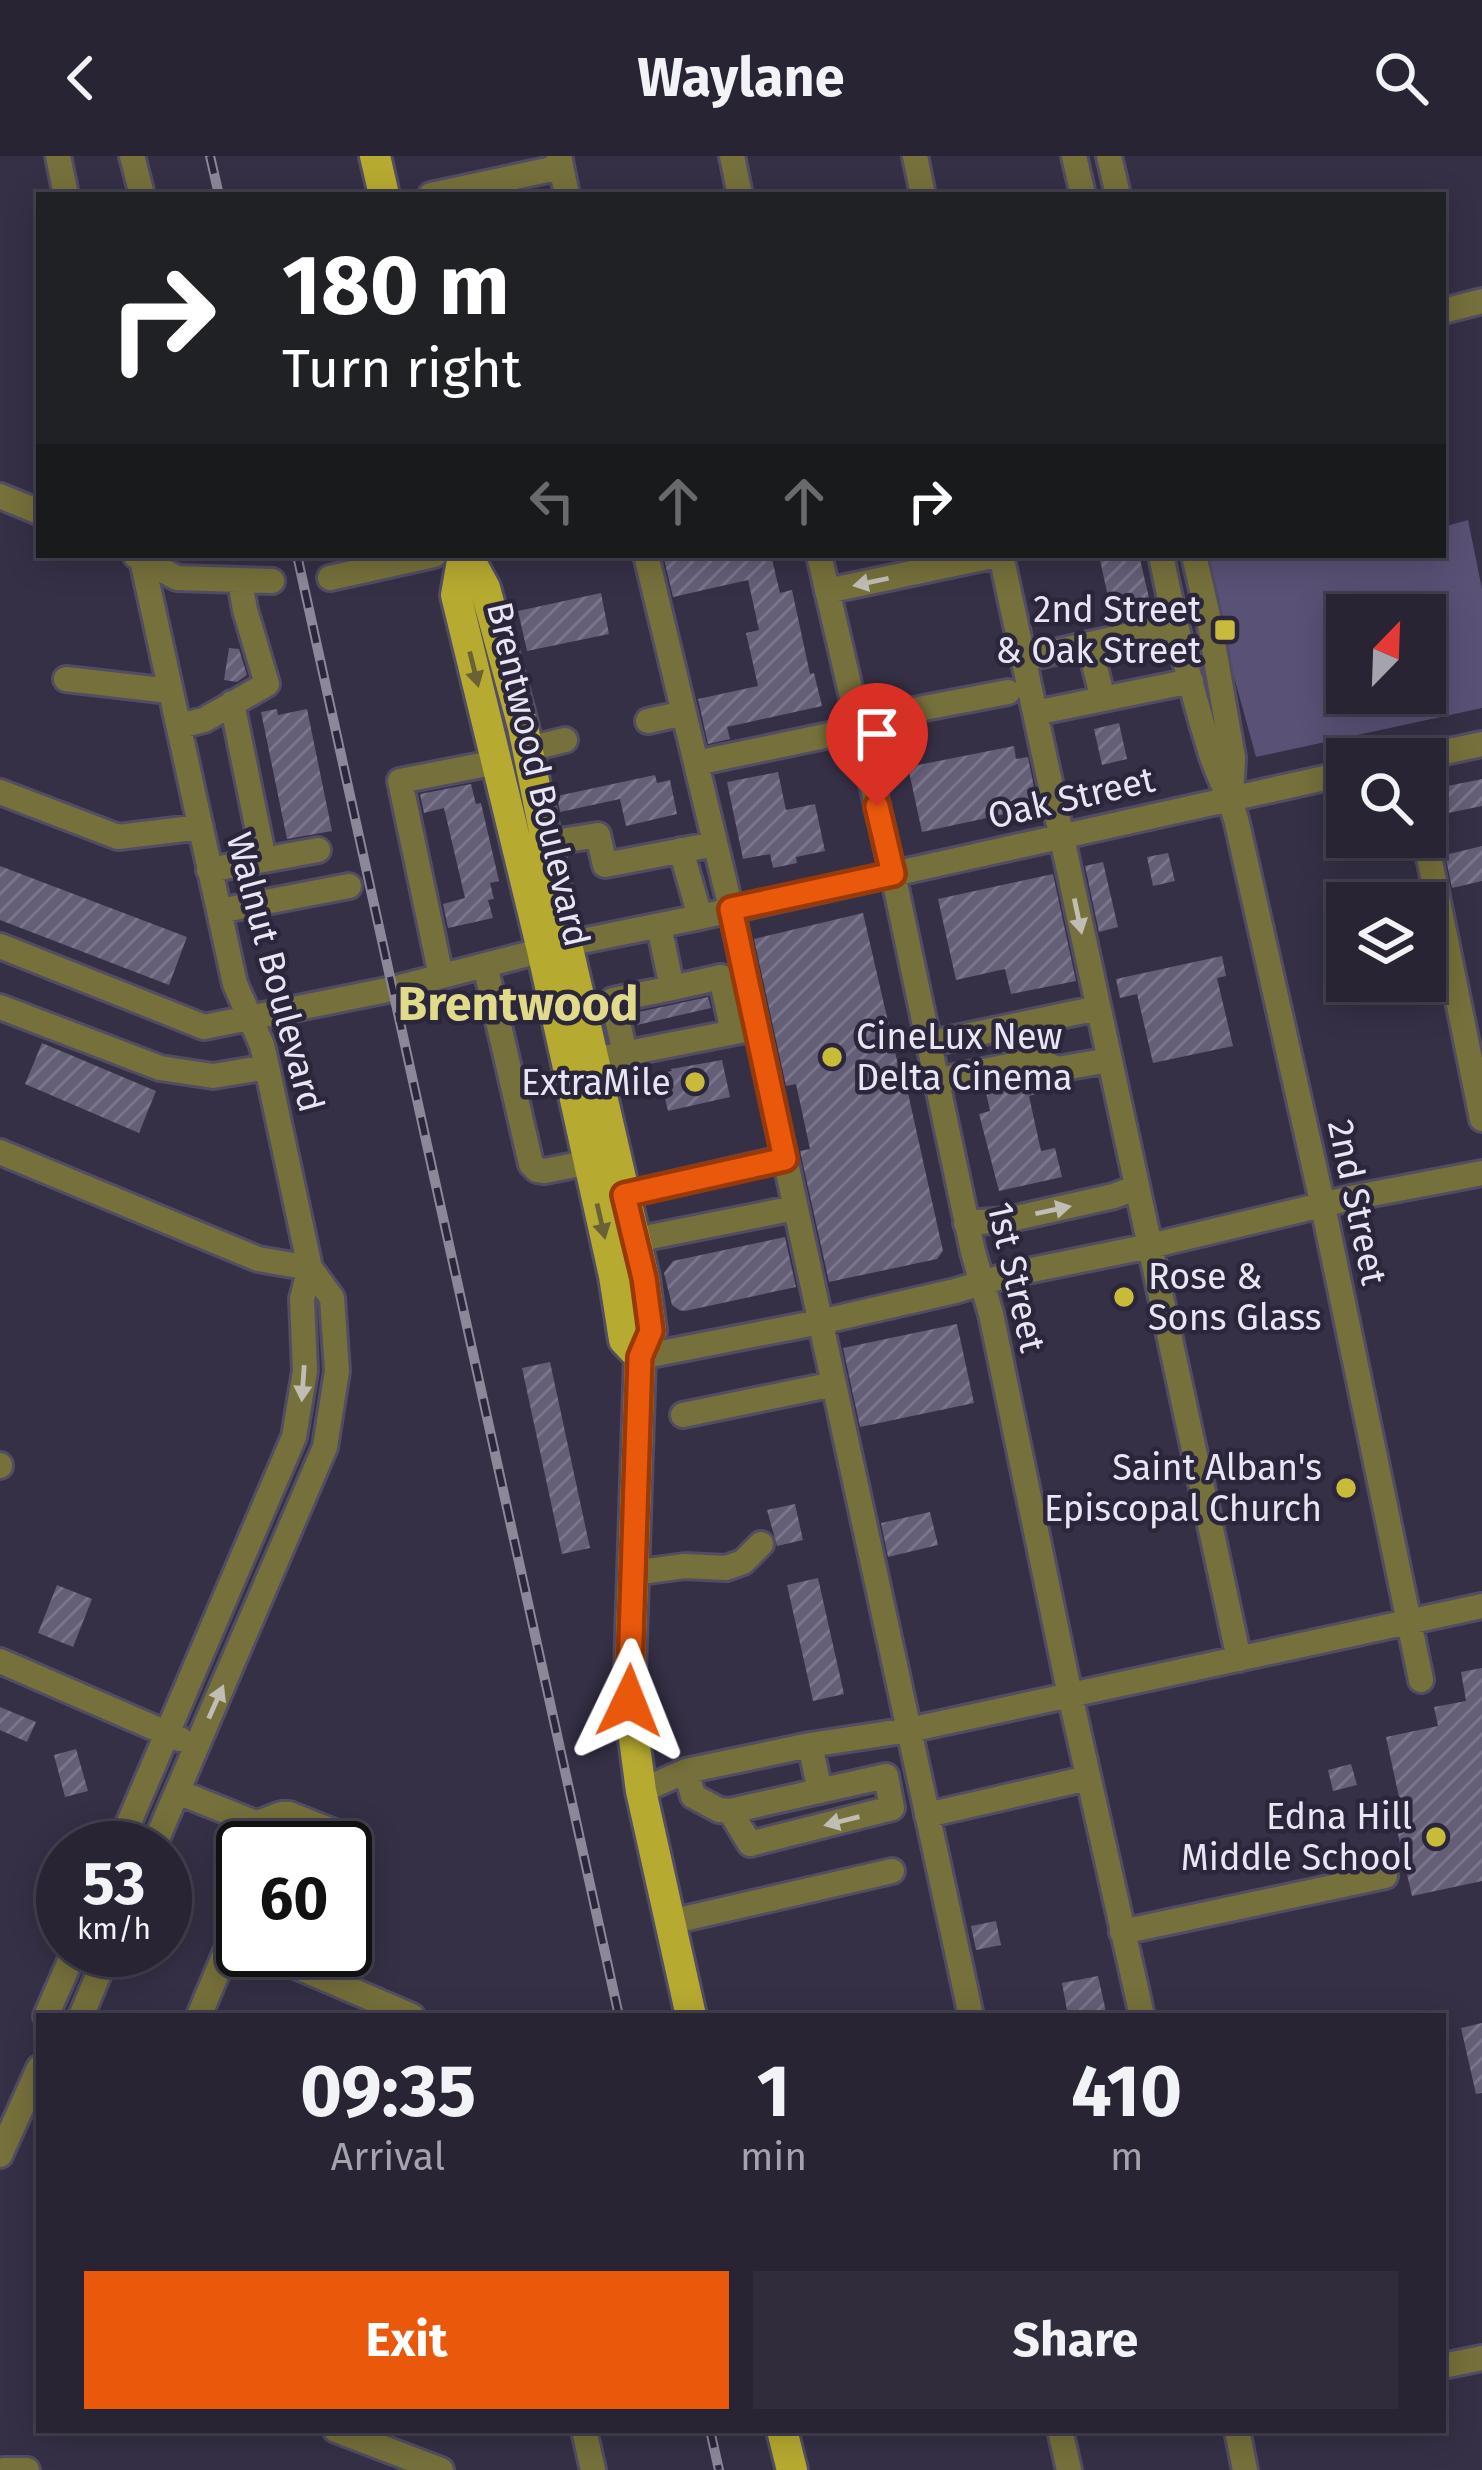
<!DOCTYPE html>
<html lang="en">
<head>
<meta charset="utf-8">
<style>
	body { margin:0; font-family:"Fira Sans",sans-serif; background:#302c3c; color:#f1f3f6; height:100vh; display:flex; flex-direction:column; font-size:45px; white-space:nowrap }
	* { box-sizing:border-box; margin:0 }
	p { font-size:39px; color:#a5a4ac }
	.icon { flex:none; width:66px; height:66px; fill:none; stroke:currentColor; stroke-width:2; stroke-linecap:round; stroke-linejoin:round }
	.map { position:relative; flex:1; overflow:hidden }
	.panel { position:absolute; left:36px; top:1857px; width:1410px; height:420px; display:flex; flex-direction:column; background:#282434; border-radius:0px; box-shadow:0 6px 30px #0003,0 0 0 3px #44414f }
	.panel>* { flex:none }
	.banner { position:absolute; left:36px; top:36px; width:1410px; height:366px; border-radius:0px; box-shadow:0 6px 30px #0003,0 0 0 3px #44414f; background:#202124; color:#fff; overflow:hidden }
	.needle { width:78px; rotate:23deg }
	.tools { position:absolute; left:1326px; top:438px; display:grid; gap:24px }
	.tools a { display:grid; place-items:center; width:120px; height:120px; border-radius:0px; background:#282434; box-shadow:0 6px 30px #0003,0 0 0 3px #44414f; font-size:60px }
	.speed { position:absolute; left:36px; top:1665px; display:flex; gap:24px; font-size:60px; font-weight:700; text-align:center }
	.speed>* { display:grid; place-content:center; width:156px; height:156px; border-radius:50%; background:#282434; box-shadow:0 6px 30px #0003,0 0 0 3px #44414f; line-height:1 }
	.speed small { font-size:30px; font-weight:400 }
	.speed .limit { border:6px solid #111; border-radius:18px; background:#fff; color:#111 }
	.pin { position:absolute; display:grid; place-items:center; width:102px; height:102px; color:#fff; margin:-123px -51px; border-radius:50% 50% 50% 0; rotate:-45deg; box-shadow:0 0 12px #0007 }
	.pin .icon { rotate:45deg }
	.me { position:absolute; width:132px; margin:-66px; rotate:2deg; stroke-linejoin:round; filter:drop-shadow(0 0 9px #0008) }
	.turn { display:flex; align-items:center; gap:42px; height:252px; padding:0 48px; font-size:54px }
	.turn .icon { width:156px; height:156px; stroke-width:2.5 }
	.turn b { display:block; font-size:84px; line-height:102px }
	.lanes { display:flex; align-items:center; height:114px; padding:0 48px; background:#0003; justify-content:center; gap:60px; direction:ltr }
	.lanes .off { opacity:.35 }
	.eta { display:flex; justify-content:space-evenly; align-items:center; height:204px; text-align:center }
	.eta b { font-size:72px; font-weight:700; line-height:84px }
	.primary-button { display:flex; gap:24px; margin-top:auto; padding:24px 48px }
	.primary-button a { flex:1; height:138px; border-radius:0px; background:#ea580c; color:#fff; font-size:48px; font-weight:700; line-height:138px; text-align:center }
	.primary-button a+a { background:#302c3c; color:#f1f3f6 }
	header { display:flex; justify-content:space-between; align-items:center; height:156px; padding:0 48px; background:#282434; font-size:54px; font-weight:700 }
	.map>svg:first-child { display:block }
	.green { fill:#5a5176; fill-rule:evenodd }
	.building { fill:url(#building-hatch) }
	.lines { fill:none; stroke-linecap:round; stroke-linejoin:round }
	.minor-casing { stroke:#524d62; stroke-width:30 }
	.major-casing { stroke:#524d62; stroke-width:36 }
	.minor { stroke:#76703c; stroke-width:24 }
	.major { stroke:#b7aa31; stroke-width:30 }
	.rail-casing { stroke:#8c889a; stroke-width:10 }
	.rail { stroke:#2b263c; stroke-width:6; stroke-dasharray:18; stroke-linecap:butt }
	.oneway { fill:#c1bdb4 }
	.oneway2 { fill:#6a6137 }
	.route-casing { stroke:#983908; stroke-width:30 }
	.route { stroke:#ea580c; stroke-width:21 }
	.poi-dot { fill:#c8bb3b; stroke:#2b263c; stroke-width:4.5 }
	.labels { text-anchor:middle; stroke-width:9; stroke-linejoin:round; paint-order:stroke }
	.poi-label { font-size:36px; fill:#e9e6f4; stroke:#2b263c; text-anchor:end }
	.street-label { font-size:36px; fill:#e9e6f4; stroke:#2b263c }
	.district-label { font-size:48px; font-weight:bold; fill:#e2da8b; stroke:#2b263c }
</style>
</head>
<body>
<header><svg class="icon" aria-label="back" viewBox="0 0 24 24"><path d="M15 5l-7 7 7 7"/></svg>Waylane<svg class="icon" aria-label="search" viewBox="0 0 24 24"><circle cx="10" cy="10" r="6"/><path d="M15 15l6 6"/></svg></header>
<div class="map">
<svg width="1482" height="2314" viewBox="0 0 1482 2314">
	<defs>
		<pattern id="building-hatch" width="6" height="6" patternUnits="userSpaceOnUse" patternTransform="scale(3)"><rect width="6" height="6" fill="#645e77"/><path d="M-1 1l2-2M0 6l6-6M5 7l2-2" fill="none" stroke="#7a758b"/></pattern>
	</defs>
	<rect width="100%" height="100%" fill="#353046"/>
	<path class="green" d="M1468 364 1482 433V552L1256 601 1201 400 1443 399V371ZM1347 459H1425V537H1347Z"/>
	<path class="building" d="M663 399H771L780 437 792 434 810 518 814 517 822 550 727 571 730 583 708 588 698 543 758 530 746 477 759 474 748 424 673 441Z
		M1099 399H1139L1150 446 1111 455Z
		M601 437 609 478 527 495 518 455Z
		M229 492 239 493 247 519 237 526 224 524Z
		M277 553 278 559 307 553 332 675 287 683 261 556Z
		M1119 567 1127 603 1102 609 1094 573Z
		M1014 590 1016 603 1028 601 1038 651 922 676 908 611Z
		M778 616 786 654 815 648 825 695 796 701 797 707 773 712 770 698 743 703 727 626Z
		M655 619 657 627 670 624 677 658 626 670 620 643 560 656 557 640Z
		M1482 623V650L1434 660 1428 634Z
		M471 628 476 648 481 647 499 725 490 727 494 743 488 744 493 762 448 772 443 748 465 742 444 652 424 657 420 638Z
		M1482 690V725L1452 732 1445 699Z
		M1168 697 1175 725 1153 730 1147 701Z
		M1103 706 1118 771 1099 776 1085 710Z
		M0 710 187 781 169 829 0 764Z
		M1053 718 1076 825 1011 838 1005 813 956 824 938 743Z
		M863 757 898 909 902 910 943 1095 937 1103 829 1126 800 995 810 993 796 928 786 930 754 783Z
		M1222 800 1226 820 1217 822 1233 890 1153 907 1137 838 1120 842 1116 823Z
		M708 841 711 852 637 869 634 857Z
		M42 887 156 935 139 977 25 928Z
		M722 904 730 941 668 955 659 918 672 915 671 913Z
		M1036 921 1041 924 1044 936 1029 940 1041 995 1055 992 1062 1021 999 1035 979 958 990 955 985 932Z
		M785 1081 796 1131 685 1155 679 1154 672 1149 664 1117 673 1105Z
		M957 1168 974 1247 860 1271 843 1192Z
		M550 1206 590 1392 562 1398 522 1212Z
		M795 1348 803 1384 777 1390 767 1354Z
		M930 1356 938 1389 888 1401 881 1367Z
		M818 1422 844 1538 813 1545 787 1429Z
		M57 1429 92 1443 73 1491 38 1477Z
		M1482 1512V1725L1412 1740 1390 1643 1399 1641 1386 1581 1438 1570 1434 1551 1466 1545 1461 1516Z
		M0 1551 36 1566 27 1586 0 1574Z
		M76 1593 88 1635 65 1641 54 1599Z
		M1351 1608 1357 1629 1333 1635 1328 1614Z
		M996 1765 1001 1789 976 1794 971 1770Z
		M1098 1820 1107 1860H1068L1062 1827Z
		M1482 1867V1937L1476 1938 1461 1872Z"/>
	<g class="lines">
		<defs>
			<path id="minor" d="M58 0 66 39
				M132 0 142 39
				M559 0 567 39
				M732 0 740 39
				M915 0 923 39
				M1074 0 1083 39
				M1109 0 1118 39
				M431 39 561 11
				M1443 155 1482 145
				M0 340 39 356
				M141 399 235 828 262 889 267 911 310 1112 332 1142 337 1215 325 1291 153 1692
				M646 399 731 753 971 1860
				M819 399 893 718 973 1096 991 1158 1070 1539 1142 1860
				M1001 399 1239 1503
				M1161 399C1174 466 1191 532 1211 598 1219 622 1231 642 1237 667L1323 1050 1421 1524
				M1194 399 1210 469 1233 602 1231 640
				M136 400 177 422 272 425
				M330 422 434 399
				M827 435 997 399
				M1089 488 1103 543
				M1023 503 1175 469
				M66 523 170 535
				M232 547 264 704
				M1035 557 1191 525
				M648 565 684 557
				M856 565 1008 536
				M179 570 204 564 267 528 245 454 240 425
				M528 593 565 584
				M1412 603 1482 588
				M696 607 858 573
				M0 636 118 681 201 671
				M1425 681 1482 963
				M548 687 598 679 605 709 715 688
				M681 694 700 761
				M209 714 318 694
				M219 755 349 730
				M659 770 672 832 721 821 733 876
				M0 790 204 871 392 833 567 788 700 761 1347 617
				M485 809 531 1008 537 1014 545 1015 575 1009 602 1010
				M441 820 400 625 497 606
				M0 851 160 912 213 920 267 911
				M927 888 1098 852
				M625 898 613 844 672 832
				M593 904 750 873
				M935 925 1038 904 1057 913 1110 904
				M0 996 258 1103 310 1112
				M624 1039 785 1002
				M966 1067 1007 1064 1114 1040 1137 1031
				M635 1084 795 1052
				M640 1201 820 1166 955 1135 1012 1118 1150 1090 1351 1042 1482 1017
				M683 1259 834 1228
				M0 1310V1309
				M633 1417 685 1410 726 1412 743 1406 761 1388
				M0 1505 180 1583
				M810 1589 820 1635
				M686 1615 693 1640 719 1654 730 1655 886 1620 892 1652 750 1688 730 1655
				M641 1635 686 1615 810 1589 909 1574 1482 1450
				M178 1636 253 1666C267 1668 275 1656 289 1658L359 1686
				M927 1659 1088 1622
				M118 1692 294 1281 305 1215 302 1143 310 1112
				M670 1766 892 1715
				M1122 1776 1385 1720
				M258 1794 412 1860
				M46 1860 75 1794
				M81 1860 109 1794
				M199 1860 243 1755
				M0 1999 39 1912
				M1443 2210 1482 2202
				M336 2274 441 2314
				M584 2274 593 2314
				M1060 2274 1069 2314
				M1237 2274 1245 2314
				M4 2314H27"/>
			<path id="major" d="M375 0 384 39
				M463 399 456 439 542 794 614 1120 624 1184 640 1201
				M467 399 485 432 523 571 567 788 644 1122 651 1175 640 1201 629 1545 641 1635 691 1860
				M782 2274 792 2314"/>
		</defs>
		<use href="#minor" class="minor-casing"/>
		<use href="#major" class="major-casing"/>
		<use href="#minor" class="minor"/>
		<use href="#major" class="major"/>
		<defs>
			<path id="rail" d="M210 0 219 39
				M297 399 619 1860
				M710 2274 719 2314"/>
		</defs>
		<use href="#rail" class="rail-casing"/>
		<use href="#rail" class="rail"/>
	</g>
	<defs><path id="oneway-solid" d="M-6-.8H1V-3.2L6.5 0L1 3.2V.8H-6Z" transform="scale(3)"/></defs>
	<g class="oneway">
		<use href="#oneway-solid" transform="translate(871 426) rotate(168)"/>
		<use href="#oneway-solid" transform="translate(1078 760) rotate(78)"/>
		<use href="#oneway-solid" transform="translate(1053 1054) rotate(-12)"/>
		<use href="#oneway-solid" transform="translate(303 1227) rotate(94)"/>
		<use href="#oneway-solid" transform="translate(216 1546) rotate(-66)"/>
		<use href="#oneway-solid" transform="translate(842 1665) rotate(166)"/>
	</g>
	<g class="oneway2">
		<use href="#oneway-solid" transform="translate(474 513) rotate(76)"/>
		<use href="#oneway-solid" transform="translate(601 1065) rotate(77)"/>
	</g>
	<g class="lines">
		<defs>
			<path id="route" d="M629 1545 640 1201 651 1175 644 1122 624 1039 785 1003 731 753 893 718 877 650"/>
		</defs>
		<use href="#route" class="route-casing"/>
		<use href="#route" class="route"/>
	</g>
	<g class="poi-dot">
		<rect x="1213" y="462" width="24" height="24" rx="6"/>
		<circle cx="832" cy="901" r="12"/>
		<circle cx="695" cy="926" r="12"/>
		<circle cx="1124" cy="1141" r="12"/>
		<circle cx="1346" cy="1332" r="12"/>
		<circle cx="1436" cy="1681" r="12"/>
	</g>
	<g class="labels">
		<g class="poi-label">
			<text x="1201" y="466">2nd Street<tspan x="1201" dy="41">&amp; Oak Street</tspan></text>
			<text x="856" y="893" text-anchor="start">CineLux New<tspan x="856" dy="41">Delta Cinema</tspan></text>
			<text x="671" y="939">ExtraMile</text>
			<text x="1148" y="1133" text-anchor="start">Rose &amp;<tspan x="1148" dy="41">Sons Glass</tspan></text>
			<text x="1322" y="1324">Saint Alban's<tspan x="1322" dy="41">Episcopal Church</tspan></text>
			<text x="1412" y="1673">Edna Hill<tspan x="1412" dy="41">Middle School</tspan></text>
		</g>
		<g class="street-label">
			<text transform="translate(539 618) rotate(77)" y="13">Brentwood Boulevard</text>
			<text transform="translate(1071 641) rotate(-13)" y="13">Oak Street</text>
			<text transform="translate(276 816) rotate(75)" y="13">Walnut Boulevard</text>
			<text transform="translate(1358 1046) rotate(78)" y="13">2nd Street</text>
			<text transform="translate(1017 1121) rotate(77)" y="13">1st Street</text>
		</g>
		<g class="district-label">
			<text x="518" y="864">Brentwood</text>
		</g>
	</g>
</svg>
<div class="tools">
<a><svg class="needle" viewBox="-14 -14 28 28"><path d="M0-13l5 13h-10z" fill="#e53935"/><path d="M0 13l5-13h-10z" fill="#a5a4ac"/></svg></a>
<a><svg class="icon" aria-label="search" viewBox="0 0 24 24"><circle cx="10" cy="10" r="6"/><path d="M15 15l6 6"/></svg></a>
<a><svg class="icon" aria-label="layers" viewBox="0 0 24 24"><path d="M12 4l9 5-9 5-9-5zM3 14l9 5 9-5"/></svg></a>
</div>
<div class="speed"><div>53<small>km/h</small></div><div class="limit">60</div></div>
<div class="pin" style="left:877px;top:650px;background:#d93025"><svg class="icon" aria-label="arrive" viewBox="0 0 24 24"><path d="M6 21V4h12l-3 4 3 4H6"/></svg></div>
<svg class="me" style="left:629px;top:1545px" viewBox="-20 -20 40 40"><path d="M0-17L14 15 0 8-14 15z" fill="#ea580c" stroke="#fff" stroke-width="4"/></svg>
<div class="banner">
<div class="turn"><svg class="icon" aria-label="right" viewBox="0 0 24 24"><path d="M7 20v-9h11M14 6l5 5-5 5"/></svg><div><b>180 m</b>Turn right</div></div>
<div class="lanes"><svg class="icon off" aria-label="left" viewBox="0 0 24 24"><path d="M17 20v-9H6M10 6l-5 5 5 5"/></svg><svg class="icon off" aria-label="ahead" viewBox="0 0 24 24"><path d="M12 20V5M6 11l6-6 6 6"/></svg><svg class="icon off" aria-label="ahead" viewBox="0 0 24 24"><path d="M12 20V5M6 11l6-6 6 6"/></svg><svg class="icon" aria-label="right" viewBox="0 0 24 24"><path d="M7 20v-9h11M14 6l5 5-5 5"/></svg></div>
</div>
<section class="panel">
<div class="eta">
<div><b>09:35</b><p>Arrival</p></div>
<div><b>1</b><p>min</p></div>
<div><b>410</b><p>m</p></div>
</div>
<div class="primary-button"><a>Exit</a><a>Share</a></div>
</section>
</div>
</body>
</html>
